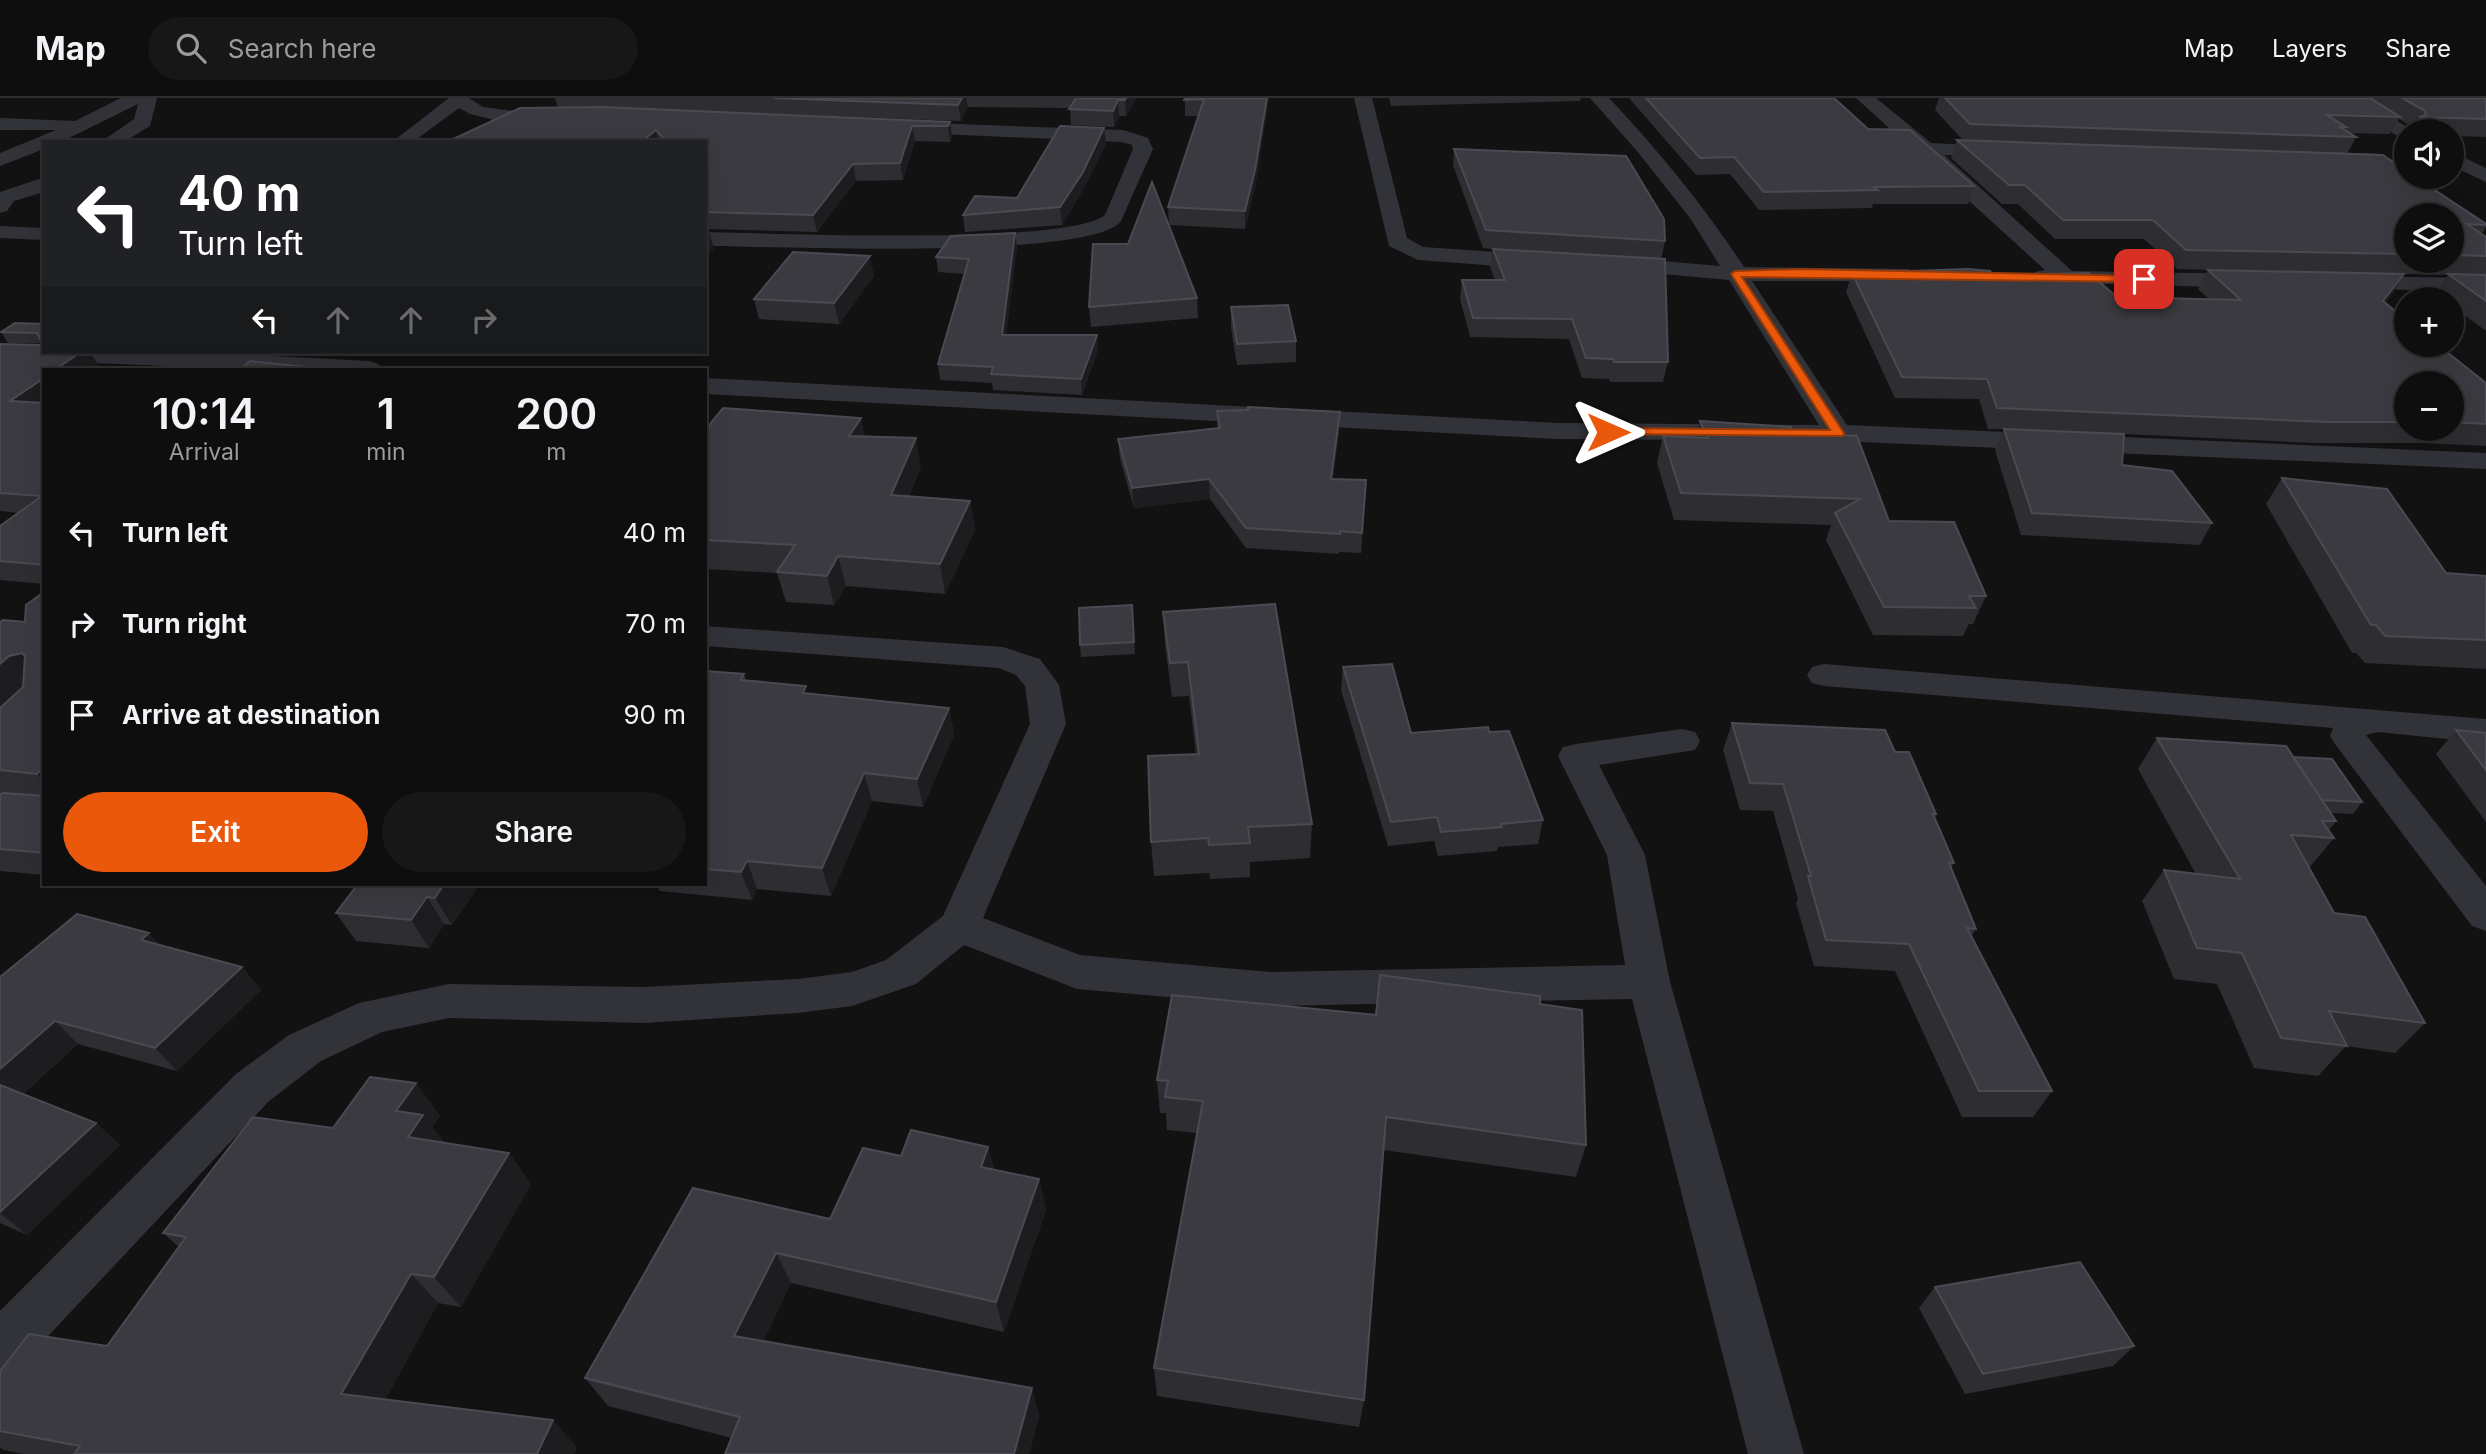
<!DOCTYPE html>
<html lang="en">
<head>
<meta charset="utf-8">
<style>
	body { margin:0; font-family:Inter,sans-serif; background:#171717; color:#f1f3f6; height:100vh; display:flex; flex-direction:column; font-size:26px; white-space:nowrap }
	* { box-sizing:border-box; margin:0 }
	p { font-size:23px; color:#9b9c9e }
	.icon { flex:none; width:38px; height:38px; fill:none; stroke:currentColor; stroke-width:2; stroke-linecap:round; stroke-linejoin:round }
	.map { position:relative; flex:1; overflow:hidden }
	.drawer { position:absolute; left:42px; top:270px; width:665px; height:518px; display:flex; flex-direction:column; background:#0e0e0e; border-radius:0px; box-shadow:0 7px 28px #0002,0 0 0 2px #2e2e2e }
	.drawer>* { flex:none }
	.guide { position:absolute; left:42px; top:42px; width:665px; height:214px; border-radius:0px; box-shadow:0 7px 28px #0002,0 0 0 2px #2e2e2e; background:#202124; color:#fff; overflow:hidden }
	.fabs { position:absolute; left:2394px; top:21px; display:grid; gap:14px }
	.fabs a { display:grid; place-items:center; width:70px; height:70px; border-radius:50%; background:#0e0e0e; box-shadow:0 7px 28px #0002,0 0 0 2px #2e2e2e; font-size:35px }
	.pin { position:absolute; display:grid; place-items:center; width:60px; height:60px; color:#fff; margin:-30px; border-radius:14px; box-shadow:0 4px 10px #0006 }
	.me { position:absolute; width:77px; margin:-38px; rotate:90deg; stroke-linejoin:round; filter:drop-shadow(0 0 5px #0008) }
	.turn { display:flex; align-items:center; gap:24px; height:147px; padding:0 21px; font-size:32px }
	.turn .icon { width:91px; height:91px; stroke-width:2.5 }
	.turn b { display:block; font-size:49px; line-height:60px }
	.lanes { display:flex; align-items:center; height:66px; padding:0 21px; background:#0003; justify-content:center; gap:35px; direction:ltr }
	.lanes .off { opacity:.35 }
	.eta { display:flex; justify-content:space-evenly; align-items:center; height:119px; text-align:center }
	.eta b { font-size:42px; font-weight:600; line-height:49px }
	.button { display:flex; gap:14px; margin-top:auto; padding:14px 21px }
	.button a { flex:1; height:80px; border-radius:42px; background:#ea580c; color:#fff; font-size:28px; font-weight:600; line-height:80px; text-align:center }
	.button a+a { background:#171717; color:#f1f3f6 }
	ul { padding:0; list-style:none }
	li { display:flex; align-items:center; gap:21px; height:91px; padding:0 21px }
	li div { flex:1 }
	li b { display:block; font-size:26px }
	li em { font-style:normal }
	header { display:flex; align-items:center; gap:42px; box-sizing:border-box; height:98px; padding:0 35px; background:#0e0e0e; border-bottom:2px solid #2e2e2e }
	header strong { font-size:33px }
	nav { display:flex; gap:38px; margin-inline-start:auto; font-size:24px }
	.search { width:490px; height:63px; background:#171717; display:flex; align-items:center; gap:18px; box-sizing:border-box; padding:0 24px; border-radius:38px; color:#9b9c9e; font-size:26px }
	.map>svg:first-child { display:block }
	.lines { fill:none; stroke-linecap:round; stroke-linejoin:round }
	.minor { fill:#323339; fill-rule:evenodd }
	.wall { fill:#2e2d32; fill-rule:evenodd }
	.shaded-wall { fill:#1d1d20 }
	.building { fill:#3a3a40; stroke:#4a4b52; stroke-width:2 }
	.route { fill:#ea580c; stroke:#983908; stroke-width:2 }
</style>
</head>
<body>
<header>
<strong>Map</strong>
<div class="search"><svg class="icon" aria-label="search" viewBox="0 0 24 24"><circle cx="10" cy="10" r="6"/><path d="M15 15l6 6"/></svg>Search here</div>
<nav><a>Map</a><a>Layers</a><a>Share</a></nav>
</header>
<div class="map">
<svg width="2486" height="1356" viewBox="0 0 2486 1356">
	<rect width="100%" height="100%" fill="#121213"/>
	<g class="lines">
		<path class="minor" d="M121 0H157L150 28 124 44H101L134 21 138 6 61 44H44V51L0 68V55L56 32H0V20L75 23Z
			M449 0H469L483 9 515 13 524 18 481 44H457L494 22 470 16 459 10 413 44H392Z
			M1354 0H1372L1407 140 1423 149 1541 157 1549 159 1552 164 1549 169 1541 171 1418 162 1389 148Z
			M1590 0H1609C1659 53 1704 108 1744 169L1909 171 1912 176 1909 181 1901 183H1752L1847 327 2486 355V371L1838 343 1557 341 705 296V280L1557 325 1819 327 1729 182 1608 171 1605 166 1608 161 1616 159 1720 168 1690 120 1637 53Z
			M1856 0H1876L1931 45 2010 49 2013 53 2010 57 2003 59 1944 57 2072 173 2254 176 2262 178 2265 183 2262 188 2254 190 2035 184 2032 179 2035 174 2045 172Z
			M2337 0H2359L2414 33H2406V41L2399 39Z
			M901 24 1123 32 1148 40 1153 51 1121 123C1091 163 768 148 705 148V134C770 135 1067 148 1105 117L1133 51 1132 47 1121 44 894 34 892 30 894 26Z
			M2452 54 2486 70V84L2452 68Z
			M2348 60 2406 62V74L2341 70 2338 66Z
			M39 81 44 82V94L14 103 7 113 0 115V94Z
			M0 128 44 130V142L0 140Z
			M2347 178 2486 180V194L2339 190 2336 185 2339 180Z
			M0 247 44 248V254H196L369 263 378 266 382 271H239L0 261Z
			M705 528 1003 549 1040 561 1059 587 1066 626 983 820 1080 857 1270 874 1625 867 1607 757 1558 658 1563 649 1576 646 1682 631 1695 634 1700 643 1695 652 1599 667 1645 757 1670 884 1804 1356H1748L1632 901 1270 908 1077 891 964 847 916 886 852 908 798 915 644 925 449 920 382 934 321 963 268 1004 19 1269 0 1276V1213L236 976 289 937 359 905 449 886 644 889 798 881 852 874 886 862 943 818 1030 626 1025 588 1016 577 999 570 705 548Z
			M1824 566 2486 621V645L2378 634 2366 637 2486 788V833L2472 828 2335 646 2330 638 2333 630 1824 588 1812 585 1807 577 1812 569Z"/>
	</g>
	<path class="wall" d="M555 0H1137L1126 18H1119L1114 29 1071 27 1070 10 968 9 961 23 644 11 950 24 952 39 950 44 915 43 903 82 856 83 817 134 705 131V44H447L558 10Z
		M1185 0H1269L1255 90 1245 131 1169 127 1197 200 1198 220 1091 229 1089 209 1128 146 1169 127 1168 109 1199 18H1185Z
		M1389 0H1581L1580 3 1391 8Z
		M1629 0H1834L1868 31 1974 88 1968 106H1873L1872 110 1759 112 1730 76 1696 77Z
		M1939 0H2486V39L2452 38V33H2411L2413 29 2399 21 2390 36 2350 35 2356 39 2347 56 2486 126V129L2482 136 2486 139V233L2452 208V201H2443L2436 196 2448 177 2404 176 2393 195 2385 205 2486 285V348L2423 345H2314L2124 336 2122 367 2212 425 2200 447 2021 437 1995 352 2004 331H1988L1979 301 1895 300 1846 194 1852 175 1992 177 2117 199 2209 201 2198 191 2208 172 2248 173 2177 171 2144 141H2055L2018 106H2002L1951 60 1957 42H1963L1935 12ZM2406 117H2452V163H2406ZM2406 285H2452V331H2406Z
		M1104 30 1106 46 1084 90 1062 127 965 134 963 117 1017 100Z
		M1454 51 1665 143 1661 161 1668 264 1663 284H1610L1609 281 1582 280 1569 241 1470 239 1460 201 1462 182H1495L1490 169 1493 151 1483 150 1453 67Z
		M1015 135 1017 149 1006 237H1097L1098 252 1082 297 993 292 992 285 940 282 938 266 965 176 938 174 936 159Z
		M874 178 839 226 759 221 754 201Z
		M1231 209 1296 243V264L1237 267 1231 230Z
		M44 226V247L43 245H8L1 234Z
		M0 246 99 268 94 271H44V486L0 482V428L19 415 0 413Z
		M1217 313 1339 334 1333 381 1366 382 1361 455 1339 454V456L1246 450 1210 401 1134 410 1120 361 1118 341 1217 330Z
		M1700 323 1793 334 1889 423 1986 498 1973 526H1969L1963 538 1873 537 1826 442 1831 427 1674 422 1657 365 1663 338 1695 339Z
		M705 332 865 339 921 369 909 398 970 403 975 432 945 496 846 488 834 507 786 504 777 475 705 471Z
		M2282 380 2446 475 2486 478V571L2365 565 2356 555H2352L2266 406Z
		M44 494V777L0 773V524H25Z
		M1132 507 1135 556 1081 559 1080 547Z
		M1163 514 1312 726 1310 760 1250 764V779L1210 781 1209 775 1154 778 1151 744 1196 656 1189 598 1172 599 1165 547Z
		M1343 569 1411 635 1489 634 1543 722 1538 746 1498 749 1497 753 1438 758 1434 743 1388 748 1341 592Z
		M705 573 744 576 746 582 809 596 949 610 954 637 923 709 872 703 831 798 757 791 752 802 660 793 657 786H705Z
		M1732 625 1895 654 1936 716 1935 719 1954 765 1951 770 1976 831 1971 839 2052 993 2033 1019H1962L1895 873 1814 868 1796 805 1798 801 1773 713 1740 712 1723 652Z
		M2456 632 2486 635V724L2436 656Z
		M2157 640 2293 659 2362 704 2353 716 2331 715 2336 723 2329 732 2334 740 2309 770 2334 815 2425 925 2395 955 2346 948 2318 978 2254 970 2217 886 2174 881 2142 803 2164 772 2196 776 2138 671Z
		M358 786H480L452 827 444 826 429 850 356 843 336 815Z
		M159 847 242 869 261 892 177 973 78 946 23 996 96 1025 120 1047 27 1137 0 1125V879Z
		M1540 906 1586 1047 1576 1079 1383 1052 1364 1302 1359 1329 1157 1298 1154 1270 1197 1035 1167 1032 1166 1015H1160L1157 982 1376 917Z
		M416 985 440 1018 432 1029 444 1044 509 1055 531 1086 461 1209 438 1205 385 1302 577 1349 574 1356H23L4 1352 0 1350V1273L107 1248 179 1149 163 1135 333 1030Z
		M988 1049 994 1071 1039 1081 1046 1112 1004 1234 791 1185 763 1243 1032 1290 1039 1318 1029 1356H725L732 1340 608 1308 585 1280 693 1090 830 1121 901 1058Z
		M1935 1189 2134 1248 2113 1268 1965 1296 1919 1210Z"/>
	<path class="shaded-wall" d="M962 0H966L968 9 961 23 958 7Z
		M1126 0H1137L1126 18 1125 2Z
		M1267 0H1269L1255 90 1245 131V113Z
		M1118 2 1119 18 1114 29 1113 13Z
		M950 24 952 39 950 44 948 28Z
		M912 28 915 43 903 82 900 65Z
		M1104 30 1106 46 1084 90 1062 127 1060 109Z
		M656 32 659 44H641Z
		M853 66 856 83 817 134 813 117Z
		M709 133 714 151 705 159V137Z
		M1015 135 1017 149 1004 253 1002 237Z
		M870 158 874 178 839 226 834 205Z
		M2404 176 2393 195 2371 222 2383 203Z
		M1097 237 1098 252 1082 297 1081 281Z
		M81 254H90L99 268 94 271H56Z
		M44 280V307L10 303Z
		M1340 314 1339 334 1330 401 1331 381Z
		M861 320 867 348 849 338Z
		M916 340 921 369 897 426 891 397Z
		M1209 381 1210 401 1134 410 1132 390Z
		M970 403 975 432 945 496 940 466Z
		M838 458 846 488 834 507 827 478Z
		M22 555 43 582 0 613V566L9 558Z
		M949 610 954 637 923 709 917 681Z
		M44 669V684L37 676Z
		M864 675 872 703 831 798 822 770Z
		M747 763 757 791 752 802 741 774Z
		M444 786H480L452 827 435 800Z
		M427 799 444 826 429 850 411 822Z
		M149 835 169 858 141 842Z
		M242 869 261 892 177 973 155 950Z
		M55 923 78 946 13 1004 0 993V971Z
		M416 985 440 1018 432 1029 447 1049 408 1039 396 1013Z
		M96 1025 120 1047 27 1137 0 1115V1114Z
		M988 1049 996 1081 981 1069Z
		M509 1055 531 1086 461 1209 434 1179Z
		M1039 1081 1046 1112 1004 1234 996 1204Z
		M776 1155 791 1185 752 1268 734 1238Z
		M411 1176 438 1205 373 1324 341 1296Z
		M1032 1290 1039 1318 1029 1356H1014Z
		M553 1322 577 1349 574 1356H537Z"/>
	<path class="building" d="M774 0H962L958 7Z
		M1076 0H1126L1125 2H1118L1113 13 1069 11Z
		M1185 0H1267L1255 72 1245 113 1168 109 1204 1 1184 2Z
		M1646 0H1834L1868 31 1910 32 1974 88 1873 89 1878 92 1764 94 1734 59 1700 60Z
		M1945 0H2370L2400 19 2327 17 2346 29H2340L2356 39 1970 26Z
		M2402 0H2486V21L2419 19 2426 17 2425 13Z
		M602 9 950 24 948 28H912L900 65 853 66 813 117 705 114V44H667L656 32 641 44H447L520 10Z
		M1060 28 1104 30 1083 74 1060 109 963 117 975 98 1017 100Z
		M1957 42 2383 57 2406 73V79H2415L2486 126V127L2467 126 2486 139V158L2452 157V117H2406V156L2186 152 2153 122H2063L2025 87H2009Z
		M1454 51 1626 58 1664 121 1665 143 1486 132Z
		M1152 84 1197 200 1089 209 1093 146H1128Z
		M1015 135 1002 237H1097L1081 281 991 276 993 269 938 266 969 161 936 159 951 138Z
		M1493 151 1665 161 1668 264H1614L1613 261 1586 260 1572 221 1473 220 1462 182H1505Z
		M793 154 870 158 834 205 754 201Z
		M1968 171 1990 173 1992 177 2089 175 2117 199 2241 202 2208 172 2404 176 2383 203 2406 222V247H2438L2486 285V326L2452 324V285H2406V324H2327L1997 310 1987 281 1902 279 1852 175Z
		M2448 176 2486 177V203Z
		M1288 207 1296 243 1237 246 1231 209Z
		M15 225 44 226V241H40L37 235 1 234Z
		M0 246 44 247V254H81L56 271H44V280L10 303 44 305V467L0 463V428L42 398 0 395Z
		M250 263 325 271H241Z
		M1248 309 1340 314 1331 381 1366 382 1362 435 1340 433V436L1246 430 1209 381 1132 390 1118 341 1220 330 1217 313 1248 312Z
		M723 310 861 320 849 338 916 340 891 397 970 403 940 466 838 458 827 478 777 474 795 447 705 442V332Z
		M1700 323 1791 329 1793 334 1857 338 1889 423 1954 424 1986 498H1969L1976 510 1884 509 1835 415 1860 401 1681 395 1663 338 1708 340Z
		M2004 331 2124 336 2122 367 2172 373 2212 425 2032 415Z
		M2282 380 2387 391 2446 475 2486 478V542L2385 538 2376 527H2371Z
		M44 494V669L37 676 0 672V610L23 589 25 558 22 555 9 558 0 566V524L3 522 25 524 26 507Z
		M1275 506 1312 726 1248 729 1250 745 1209 747 1208 740 1151 744 1148 658 1199 656 1188 564 1170 565 1163 514Z
		M1132 507 1134 544 1080 547 1079 510Z
		M1392 566 1411 635 1488 629 1489 634 1509 633 1543 722 1501 726 1502 729 1441 734 1437 719 1391 724 1343 569Z
		M705 573 744 576 741 582 806 588 803 595 949 610 917 681 864 675 822 770 747 763 741 774 705 771Z
		M1732 625 1885 632 1895 654H1909L1936 716H1933L1954 765H1949L1976 831 1967 830 2052 993H1979L1909 846 1826 842 1808 778H1811L1783 686 1750 685Z
		M2456 632 2486 635V672Z
		M2157 640 2286 648 2336 723H2322L2334 740 2291 737 2334 815 2365 819 2425 925 2329 913 2347 948 2281 940 2242 855 2197 850 2164 772 2240 781Z
		M2293 659 2332 661 2362 704 2322 702Z
		M3 695 44 698V755L0 751V697Z
		M358 786H444L435 800 427 799 411 822 336 815Z
		M77 816 149 835 141 842 242 869 155 950 55 923 0 971V879Z
		M1380 877 1540 898V906L1582 912 1586 1047 1386 1019 1364 1302 1154 1270 1203 1003 1165 999 1168 983 1157 982 1172 897 1376 917Z
		M370 979 416 985 396 1013 423 1017 408 1039 509 1055 434 1179 411 1176 341 1296 553 1322 537 1356H74L80 1348 0 1333V1273L29 1236 107 1248 186 1139 163 1135 253 1019 333 1030Z
		M0 987 96 1025 0 1114Z
		M911 1032 988 1049 981 1069 1039 1081 996 1204 776 1155 734 1238 1032 1290 1014 1356H725L740 1319 585 1280 693 1090 830 1121 863 1050 901 1058Z
		M2080 1164 2134 1248 1983 1276 1935 1189Z"/>
	<path class="route" d="M1799 171 2144 178 2149 181 2144 184 1742 179 1844 335 1843 338 1604 336V331L1608 330 1830 332 1731 176 1735 173Z"/>
</svg>
<div class="fabs">
<a><svg class="icon" aria-label="sound" viewBox="0 0 24 24"><path d="M4 9h4l5-4v14l-5-4H4zM17 9q2 3 0 6"/></svg></a>
<a><svg class="icon" aria-label="layers" viewBox="0 0 24 24"><path d="M12 4l9 5-9 5-9-5zM3 14l9 5 9-5"/></svg></a>
<a>+</a>
<a>−</a>
</div>
<div class="pin" style="left:2144px;top:181px;background:#d93025"><svg class="icon" aria-label="arrive" viewBox="0 0 24 24"><path d="M6 21V4h12l-3 4 3 4H6"/></svg></div>
<svg class="me" style="left:1608px;top:334px" viewBox="-20 -20 40 40"><path d="M0-17L14 15 0 8-14 15z" fill="#ea580c" stroke="#fff" stroke-width="4"/></svg>
<div class="guide">
<div class="turn"><svg class="icon" aria-label="left" viewBox="0 0 24 24"><path d="M17 20v-9H6M10 6l-5 5 5 5"/></svg><div><b>40 m</b>Turn left</div></div>
<div class="lanes"><svg class="icon" aria-label="left" viewBox="0 0 24 24"><path d="M17 20v-9H6M10 6l-5 5 5 5"/></svg><svg class="icon off" aria-label="ahead" viewBox="0 0 24 24"><path d="M12 20V5M6 11l6-6 6 6"/></svg><svg class="icon off" aria-label="ahead" viewBox="0 0 24 24"><path d="M12 20V5M6 11l6-6 6 6"/></svg><svg class="icon off" aria-label="right" viewBox="0 0 24 24"><path d="M7 20v-9h11M14 6l5 5-5 5"/></svg></div>
</div>
<section class="drawer">
<div class="eta">
<div><b>10:14</b><p>Arrival</p></div>
<div><b>1</b><p>min</p></div>
<div><b>200</b><p>m</p></div>
</div>
<ul>
<li><svg class="icon" aria-label="left" viewBox="0 0 24 24"><path d="M17 20v-9H6M10 6l-5 5 5 5"/></svg><div><b>Turn left</b></div><em>40 m</em></li>
<li><svg class="icon" aria-label="right" viewBox="0 0 24 24"><path d="M7 20v-9h11M14 6l5 5-5 5"/></svg><div><b>Turn right</b></div><em>70 m</em></li>
<li><svg class="icon" aria-label="arrive" viewBox="0 0 24 24"><path d="M6 21V4h12l-3 4 3 4H6"/></svg><div><b>Arrive at destination</b></div><em>90 m</em></li>
</ul>
<div class="button"><a>Exit</a><a>Share</a></div>
</section>
</div>
</body>
</html>
